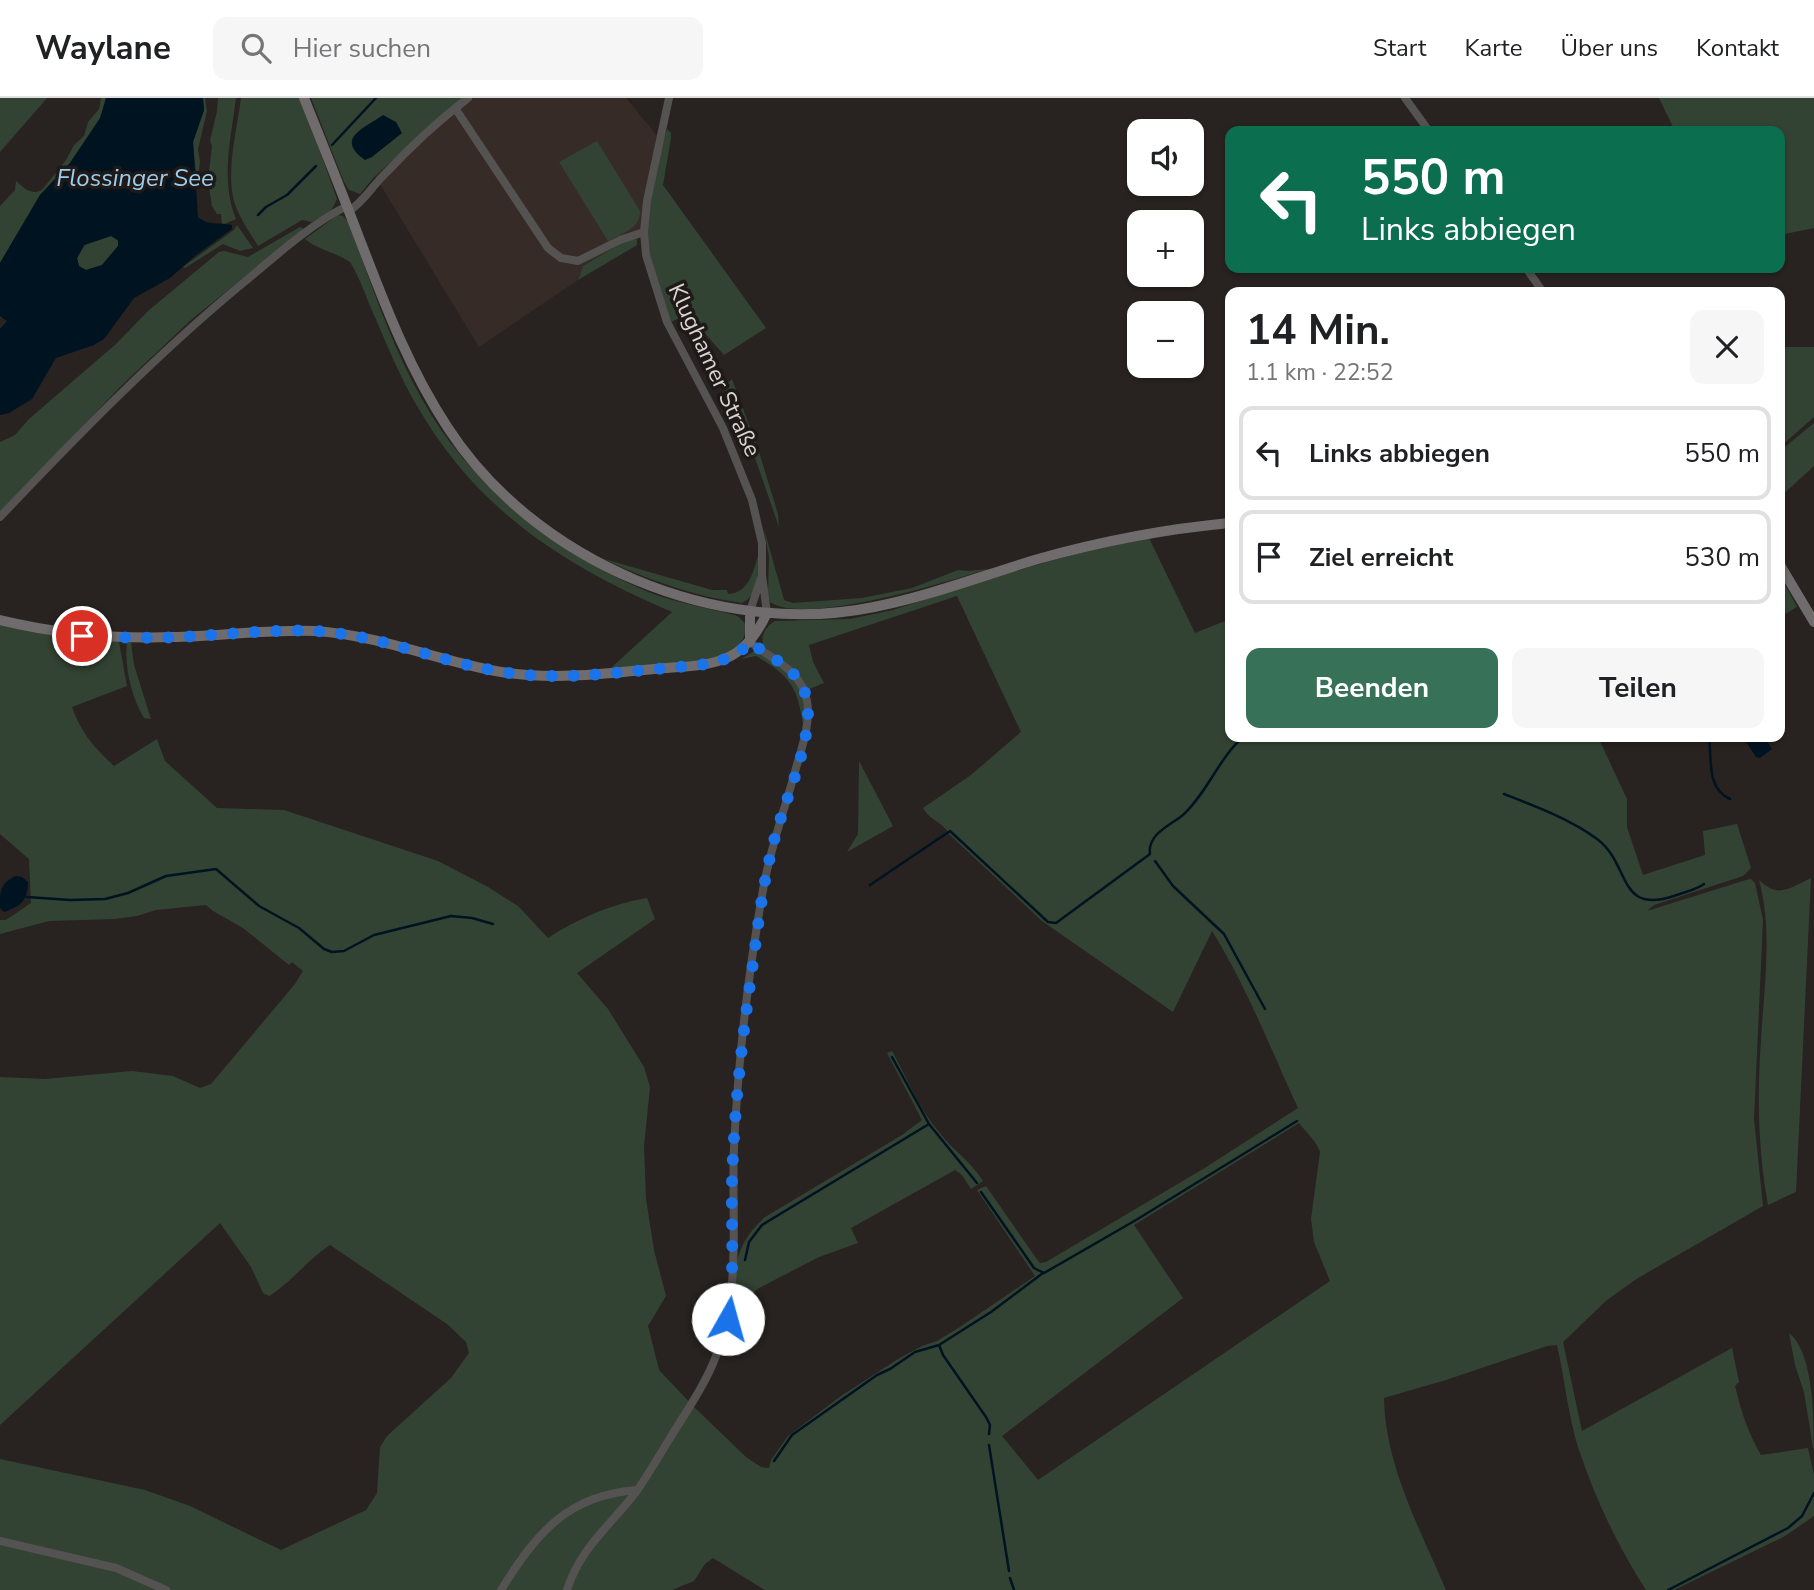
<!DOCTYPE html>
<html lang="de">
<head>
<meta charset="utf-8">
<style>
	body { margin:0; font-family:"Nunito Sans",sans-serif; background:#f6f6f6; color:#202124; height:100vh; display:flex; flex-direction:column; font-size:26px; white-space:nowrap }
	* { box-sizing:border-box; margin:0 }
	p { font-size:23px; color:#757577 }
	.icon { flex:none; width:38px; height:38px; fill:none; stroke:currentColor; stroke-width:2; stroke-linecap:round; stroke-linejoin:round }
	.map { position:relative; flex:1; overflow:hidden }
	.details { position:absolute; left:1225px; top:189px; width:560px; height:455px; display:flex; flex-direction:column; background:#fff; border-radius:14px; box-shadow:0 2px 5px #0004 }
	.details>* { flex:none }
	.guide { position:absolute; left:1225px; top:28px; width:560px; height:147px; border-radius:14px; box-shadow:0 2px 5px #0004; background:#0b6e4f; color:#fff; overflow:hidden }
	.buttons { position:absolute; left:1127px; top:21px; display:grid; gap:14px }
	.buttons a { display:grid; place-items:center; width:77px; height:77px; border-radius:14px; background:#fff; box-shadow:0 2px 5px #0004; font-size:35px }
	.pin { position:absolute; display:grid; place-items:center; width:60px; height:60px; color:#fff; margin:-30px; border:4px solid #fff; border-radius:50%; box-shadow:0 2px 7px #0007 }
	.me { position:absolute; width:77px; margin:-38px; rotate:7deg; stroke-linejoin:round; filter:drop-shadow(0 0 5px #0008) }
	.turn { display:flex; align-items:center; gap:24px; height:147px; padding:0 21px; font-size:32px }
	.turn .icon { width:91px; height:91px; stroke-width:2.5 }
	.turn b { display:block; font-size:49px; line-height:60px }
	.round { display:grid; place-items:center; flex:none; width:74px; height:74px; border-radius:14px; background:#f6f6f6 }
	.headline { display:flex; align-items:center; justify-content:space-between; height:119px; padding:0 21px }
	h1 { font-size:42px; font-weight:700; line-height:52px }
	.cta { display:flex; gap:14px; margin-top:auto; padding:14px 21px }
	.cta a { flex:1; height:80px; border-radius:14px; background:#377157; color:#fff; font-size:28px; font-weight:700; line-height:80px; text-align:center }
	.cta a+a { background:#f6f6f6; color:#202124 }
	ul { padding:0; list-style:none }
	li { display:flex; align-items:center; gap:21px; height:94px; margin:0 14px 10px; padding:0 7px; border:4px solid #e0e0e0; border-radius:14px }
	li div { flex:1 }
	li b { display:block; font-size:26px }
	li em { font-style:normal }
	header { display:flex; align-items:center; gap:42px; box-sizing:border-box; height:98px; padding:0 35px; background:#fff; border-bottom:2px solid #e0e0e0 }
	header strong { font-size:33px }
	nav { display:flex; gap:38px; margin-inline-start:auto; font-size:24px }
	.search { width:490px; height:63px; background:#f6f6f6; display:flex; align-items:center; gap:18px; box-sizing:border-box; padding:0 24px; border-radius:14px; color:#757577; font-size:26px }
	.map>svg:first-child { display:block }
	.built { fill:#362b26 }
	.green { fill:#334333; fill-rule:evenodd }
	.water { fill:#001321; fill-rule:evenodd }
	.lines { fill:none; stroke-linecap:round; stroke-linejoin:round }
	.stream { stroke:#001321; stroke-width:2.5 }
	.minor { stroke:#555252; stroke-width:8 }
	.secondary { stroke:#706b6c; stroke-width:10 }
	.route { stroke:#1a73e8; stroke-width:12; stroke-dasharray:0 21.6 }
	.labels { text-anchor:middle; stroke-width:7; stroke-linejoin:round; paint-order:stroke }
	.street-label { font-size:23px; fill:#d9d5d3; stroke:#1f1917 }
	.water-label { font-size:24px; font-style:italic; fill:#9bcdef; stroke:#1f1917 }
</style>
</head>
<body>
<header>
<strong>Waylane</strong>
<div class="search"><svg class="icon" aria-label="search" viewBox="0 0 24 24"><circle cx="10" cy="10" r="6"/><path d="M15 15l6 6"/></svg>Hier suchen</div>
<nav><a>Start</a><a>Karte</a><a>Über uns</a><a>Kontakt</a></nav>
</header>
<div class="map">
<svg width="1814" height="1492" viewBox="0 0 1814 1492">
	<rect width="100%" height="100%" fill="#282320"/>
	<path class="built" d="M463 0H626L663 45 646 139 625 143 583 168 578 182 479 249 375 78Z"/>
	<path class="green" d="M0 0H47L0 54Z
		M101 0H106L101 20 70 65 40 97 0 165V108L15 92 16 83C24 90 31 98 42 92L66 62 74 47 84 38 88 24 99 11Z
		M203 0H205L207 13 198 51 200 64 197 86 193 44 204 12Z
		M218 0H236C231 41 220 82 236 121L222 127 221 116H217L212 108 208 83 212 48 210 43 217 13Z
		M241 0H301L337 101 331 113 312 124 302 122 258 148C249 133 237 117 233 99 227 68 237 31 241 0Z
		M311 0H463L375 78 360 96 349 92 344 84Z
		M1659 0H1814V130L1780 137V33H1675Z
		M667 31 671 35V40L663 87 766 230 724 257 695 224 685 217 671 224C661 198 651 171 647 142 643 109 659 63 667 31Z
		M597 43 640 113C640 131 623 135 608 143L559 64Z
		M338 117 343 118 349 125C371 186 391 247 423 303 470 386 550 450 637 489 669 504 700 508 734 517 739 518 742 522 746 527 746 539 741 547 730 554 711 565 637 568 611 570L672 514C563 467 478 413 417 308 400 279 387 247 374 217 366 199 360 180 350 164 335 154 318 152 305 141Z
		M237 127 253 150 240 153 223 146 185 170 183 169 234 132Z
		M300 129 304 131 192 221 120 289 0 415V344L15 337 29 321 116 246 148 213 219 154 224 153 248 159Z
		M111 138 118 143V148L102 167 86 172 79 168 77 160 85 147Z
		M637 141V147L578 182 583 168 625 143Z
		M1780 249H1814V319L1780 349Z
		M732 281 759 354 778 416 779 429 744 328 723 289Z
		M1814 325V368L1780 399V353Z
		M764 431 784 502 793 505 862 500 912 490 958 472 969 473 988 471C947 484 805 528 770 504L768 495 769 459Z
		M1149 440 1195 535 1230 521V639H1598L1627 701V729L1643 777 1705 757 1703 733 1737 726 1751 770 1743 778 1654 807 1647 813 1746 782 1751 781 1755 785 1763 822 1754 1021 1763 1108 1638 1180 1607 1202 1563 1244 1582 1333 1732 1250 1739 1284 1735 1288C1741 1313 1748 1335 1761 1357L1808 1350 1814 1377V1418L1785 1438 1674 1492H1646C1618 1449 1595 1400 1579 1352 1568 1318 1565 1282 1557 1247L1547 1248 1446 1282 1384 1300C1385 1367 1420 1431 1446 1492H765L713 1460 705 1466 694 1483 672 1492H0V1445L110 1472 156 1490 151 1481 116 1468 0 1441V1361L145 1392 190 1408 281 1452 366 1412 377 1395 380 1349 387 1338 451 1280 469 1255 466 1244 447 1226 330 1147C307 1162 292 1184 269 1198L263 1195 251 1169 220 1125 0 1327V979L45 981 132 973 173 978 200 990 211 986 295 886 303 873 292 864 289 867 243 830 213 813 206 807 156 812 137 818 115 821 49 823 0 836V822H6L31 805 29 761 0 736V527L71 541 119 544 127 588 72 609C82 636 93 648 114 668L157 641 165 663 217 710 284 712 438 763 488 789 518 808 548 840C578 820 612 806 647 800L655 821 577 875 608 911 644 969 650 989 644 1048 646 1101 654 1152 666 1198 648 1228 659 1272 694 1309 746 1359 761 1369 769 1370 771 1362 788 1338 841 1298 898 1261 922 1248 937 1243 960 1229 1035 1178 977 1092 986 1088 1036 1160 1040 1165 1046 1164 1203 1071 1298 1010C1270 950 1247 889 1212 833L1173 914 1042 823 949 736C943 724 929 722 923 710L971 677 1021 634 957 498 809 547 813 564 824 585 802 594 805 614 803 627C798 589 789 577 756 558L741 561 763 548C761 537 765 529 775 523L850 521 893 512 981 483 1107 447ZM1299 1025C1306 1034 1317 1044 1320 1054L1311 1121 1314 1144 1330 1183 1038 1382 1002 1338 1183 1200 1134 1127Z
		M758 458C759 473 758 498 742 505 693 498 648 482 604 461L712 492H727L728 496C749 495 753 474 758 458Z
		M1780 477 1797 509 1780 519Z
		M131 544 134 567 151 621 144 620C132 600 124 569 127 545Z
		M859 663 893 728 847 754 858 736Z
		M1811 780 1796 1094 1768 1107C1758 1052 1757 998 1761 942 1764 889 1773 833 1759 782 1778 801 1790 790 1811 780Z
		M892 953C907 980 919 1011 939 1034 953 1053 970 1062 983 1083L971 1091 962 1077 955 1072 851 1130 858 1145 819 1159 759 1190 733 1213C732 1174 735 1145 765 1119L902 1037 922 1022 887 955Z
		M1789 1235C1814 1254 1814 1323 1814 1356L1804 1294 1795 1267Z"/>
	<path class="water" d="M106 0H203L204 12 193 44 198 119C208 128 221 124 232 127V131L195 158 170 180 134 200 104 241 94 247 56 260 32 301 9 315 0 317V231L7 223 0 218V165L40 97 70 65 100 20ZM111 138 118 142V148L102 167 86 172 79 168 77 160 84 147Z
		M383 17 396 24 402 35 372 59 365 62C334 40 365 30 383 17Z
		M1743 639H1764L1772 651 1760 660 1756 659Z
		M16 778 22 779 28 784C28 803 21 808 4 814L0 810C0 793 0 785 16 778Z"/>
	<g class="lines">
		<path class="stream" d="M332 47 376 0
			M258 117 266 109 287 97 316 68
			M1709 639C1712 661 1706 690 1730 701
			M1504 696C1535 708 1570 721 1597 741 1631 766 1617 817 1674 798 1684 794 1696 792 1704 786
			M1155 763 1173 788 1224 836 1265 911
			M870 787 950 733 1048 824 1056 825 1150 756C1147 736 1171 727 1183 717 1207 695 1219 660 1243 639
			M27 799 70 802 105 801 128 795 166 778 216 771 259 808 299 830 324 851 332 854 344 853 374 837 451 818 472 820 493 826
			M892 959 929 1026 977 1085
			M981 1094 1034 1170 1044 1175 1136 1122 1297 1023
			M745 1162 749 1144 762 1127 929 1026
			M939 1247 943 1257 986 1319 990 1327 989 1336
			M989 1347 1009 1473
			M774 1363 792 1337 877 1277 890 1271 915 1254 939 1247 991 1214 1043 1175
			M1010 1480 1014 1492
			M1668 1492 1788 1430 1802 1418 1814 1395"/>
		<path class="minor" d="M669 0 647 103 644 134 646 157 667 224 723 330 752 402 762 445V477L767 515
			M1405 0 1429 33
			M455 10 548 150 561 160 578 163 620 142 644 134
			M349 113C363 104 371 90 383 78 409 50 438 23 468 0
			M1526 170 1543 194
			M0 419C78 337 156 257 243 185 276 158 309 127 347 108
			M750 513 761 480
			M0 1443 116 1470 166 1492
			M501 1492C536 1436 567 1397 637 1392
			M567 1492C580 1450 610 1428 636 1394 648 1377 659 1358 670 1340 686 1314 705 1287 716 1258 742 1191 731 1119 734 1049 738 963 748 876 763 792 770 750 785 711 796 670 802 649 811 624 807 603 802 572 771 561 750 544"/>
		<path class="secondary" d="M304 0C323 47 342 95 360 142 385 207 409 271 448 330 535 464 718 541 874 509 930 498 984 477 1038 461 1102 443 1165 431 1230 425
			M1780 467 1814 524
			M750 513V544
			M0 522C58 536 113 541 173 539 220 538 268 531 315 533 379 537 438 563 501 574 552 582 603 576 654 571 709 566 741 571 767 515"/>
	</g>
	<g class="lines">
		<path class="route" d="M82 538C114 539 146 541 178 539 223 537 270 531 316 533 380 537 439 564 503 574 557 583 612 575 667 570 696 567 730 568 750 544 772 561 802 572 807 603 814 643 782 707 773 747 762 788 758 830 752 872 742 942 734 1013 732 1084 731 1130 735 1175 728 1221"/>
	</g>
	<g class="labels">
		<g class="street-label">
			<text transform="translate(715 272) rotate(65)" y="8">Klughamer Straße</text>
		</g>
		<g class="water-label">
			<text x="135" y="88">Flossinger See</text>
		</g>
	</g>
</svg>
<div class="buttons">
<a><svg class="icon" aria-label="sound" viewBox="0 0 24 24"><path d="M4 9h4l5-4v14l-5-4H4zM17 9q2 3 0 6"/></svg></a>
<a>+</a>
<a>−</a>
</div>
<div class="pin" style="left:82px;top:538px;background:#d93025"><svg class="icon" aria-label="arrive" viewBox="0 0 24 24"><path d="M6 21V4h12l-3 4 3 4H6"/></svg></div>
<svg class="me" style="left:728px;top:1221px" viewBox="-20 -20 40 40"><circle r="19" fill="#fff"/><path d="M0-13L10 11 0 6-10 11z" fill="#1a73e8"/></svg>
<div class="guide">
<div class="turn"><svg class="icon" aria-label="left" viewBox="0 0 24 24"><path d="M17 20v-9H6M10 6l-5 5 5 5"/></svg><div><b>550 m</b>Links abbiegen</div></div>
</div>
<section class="details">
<div class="headline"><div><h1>14 Min.</h1><p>1.1 km · 22:52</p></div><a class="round"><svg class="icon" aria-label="close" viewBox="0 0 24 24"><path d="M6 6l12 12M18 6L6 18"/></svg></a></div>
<ul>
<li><svg class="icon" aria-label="left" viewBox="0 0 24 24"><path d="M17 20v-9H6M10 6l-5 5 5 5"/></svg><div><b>Links abbiegen</b></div><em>550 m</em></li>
<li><svg class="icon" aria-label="arrive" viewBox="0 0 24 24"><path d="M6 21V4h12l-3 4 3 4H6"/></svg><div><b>Ziel erreicht</b></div><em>530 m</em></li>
</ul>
<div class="cta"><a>Beenden</a><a>Teilen</a></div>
</section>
</div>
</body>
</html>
